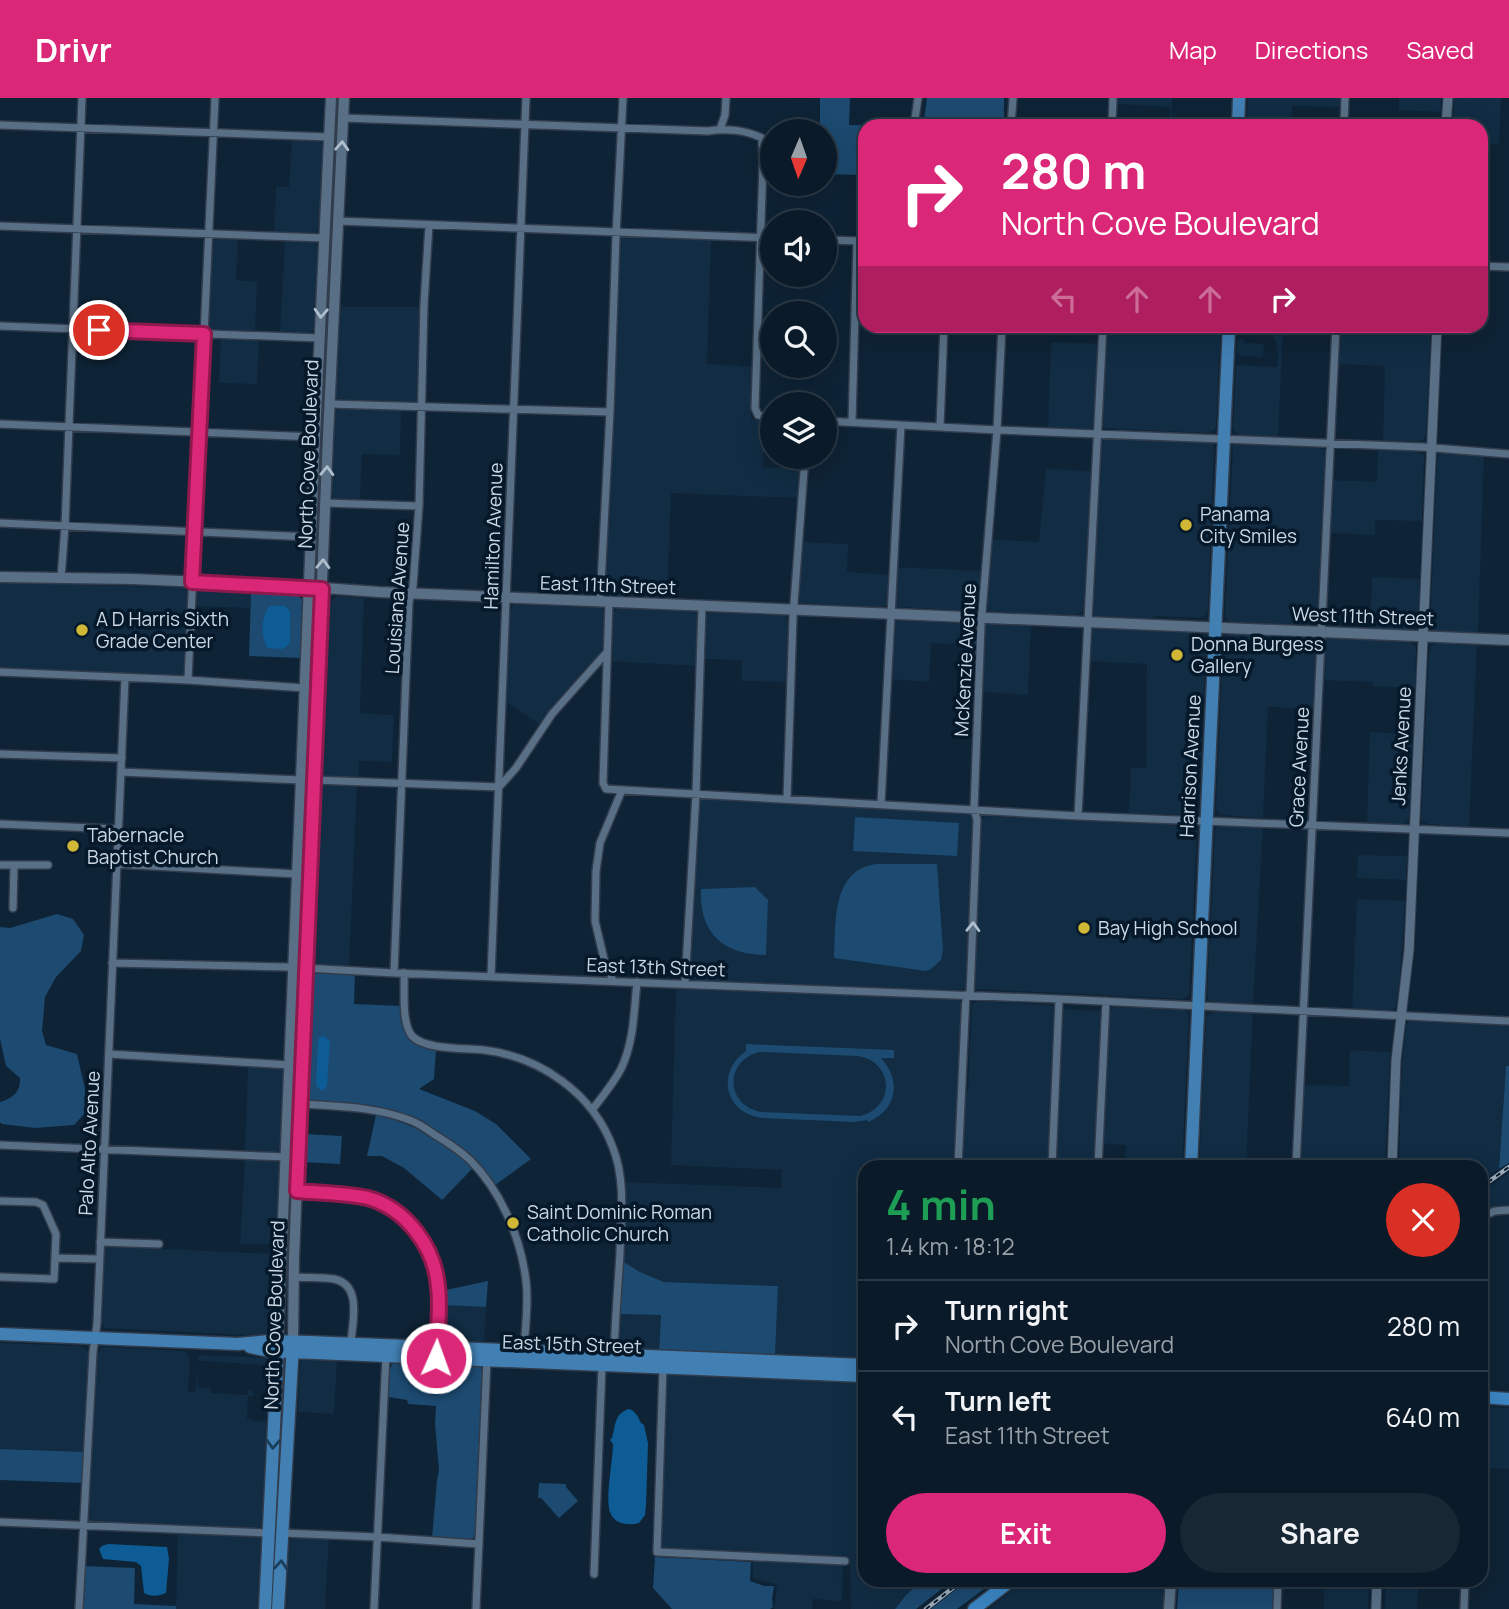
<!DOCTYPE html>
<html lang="en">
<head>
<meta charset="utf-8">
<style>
	body { margin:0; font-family:Manrope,sans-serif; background:#182734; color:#f1f3f6; height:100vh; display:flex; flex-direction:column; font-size:26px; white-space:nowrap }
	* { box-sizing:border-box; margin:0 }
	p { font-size:23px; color:#99a1a8 }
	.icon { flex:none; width:38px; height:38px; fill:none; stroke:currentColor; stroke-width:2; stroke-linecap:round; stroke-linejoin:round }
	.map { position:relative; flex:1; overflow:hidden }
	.details { position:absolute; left:858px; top:1062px; width:630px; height:427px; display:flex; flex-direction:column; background:#0a1a28; border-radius:21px; box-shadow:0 7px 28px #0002,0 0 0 2px #2a3845 }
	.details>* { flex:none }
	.guide { position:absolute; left:858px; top:21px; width:630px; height:214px; border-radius:21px; box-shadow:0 7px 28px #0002,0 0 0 2px #2a3845; background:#db2777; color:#fff; overflow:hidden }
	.needle { width:46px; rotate:182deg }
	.fabs { position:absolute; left:760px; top:21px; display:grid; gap:14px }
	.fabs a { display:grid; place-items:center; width:77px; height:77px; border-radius:50%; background:#0a1a28; box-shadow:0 7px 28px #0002,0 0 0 2px #2a3845; font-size:35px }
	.pin { position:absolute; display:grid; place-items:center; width:60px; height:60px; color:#fff; margin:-30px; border:4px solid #fff; border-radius:50%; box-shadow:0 2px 7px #0007 }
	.me { position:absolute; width:77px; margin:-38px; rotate:2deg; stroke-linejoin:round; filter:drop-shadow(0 0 5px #0008) }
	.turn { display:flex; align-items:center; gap:24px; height:147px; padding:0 28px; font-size:32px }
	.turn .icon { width:91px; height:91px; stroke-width:2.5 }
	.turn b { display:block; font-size:49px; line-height:60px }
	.lanes { display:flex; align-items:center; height:66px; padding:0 28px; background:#0003; justify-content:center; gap:35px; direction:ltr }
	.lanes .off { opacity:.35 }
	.round { display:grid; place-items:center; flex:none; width:74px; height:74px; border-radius:37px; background:#182734 }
	.overview { display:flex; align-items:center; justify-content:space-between; height:119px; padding:0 28px }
	h1 { font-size:42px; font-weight:700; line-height:52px; color:#1e9e55 }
	.cta { display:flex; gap:14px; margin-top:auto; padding:14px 28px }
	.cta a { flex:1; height:80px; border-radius:42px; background:#db2777; color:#fff; font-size:28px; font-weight:700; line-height:80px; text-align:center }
	.cta a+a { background:#182734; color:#f1f3f6 }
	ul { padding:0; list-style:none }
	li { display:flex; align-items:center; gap:21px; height:91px; padding:0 28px; border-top:2px solid #2a3845 }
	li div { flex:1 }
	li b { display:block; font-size:26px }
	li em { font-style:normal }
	header { display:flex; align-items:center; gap:42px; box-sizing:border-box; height:98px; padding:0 35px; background:#db2777; color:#fff }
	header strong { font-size:33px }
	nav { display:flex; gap:38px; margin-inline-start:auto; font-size:24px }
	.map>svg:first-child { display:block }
	.built { fill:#112c43; fill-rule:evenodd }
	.green { fill:#1c4a70; fill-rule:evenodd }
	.water { fill:#0e5c95 }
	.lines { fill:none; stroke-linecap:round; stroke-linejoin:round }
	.minor-casing { stroke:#313c4c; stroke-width:10 }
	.tertiary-casing { stroke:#313c4c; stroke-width:11 }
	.secondary-casing { stroke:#313c4c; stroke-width:13 }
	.primary-casing { stroke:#313c4c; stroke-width:15 }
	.trunk-casing { stroke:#313c4c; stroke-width:15 }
	.minor { stroke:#586f85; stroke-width:7 }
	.tertiary { stroke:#586f85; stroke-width:9 }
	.secondary { stroke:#586f85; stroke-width:10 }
	.primary { stroke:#4280b4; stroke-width:12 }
	.trunk { stroke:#3b86c4; stroke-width:12 }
	.rail-casing { stroke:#9cabb9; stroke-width:4.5 }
	.rail { stroke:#05192a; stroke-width:2; stroke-dasharray:5; stroke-linecap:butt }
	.oneway { stroke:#aebecc }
	.oneway2 { stroke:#1a3d5a }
	.route-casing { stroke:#8e194d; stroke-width:18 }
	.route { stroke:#db2777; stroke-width:12 }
	.poi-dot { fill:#d1b736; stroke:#05192a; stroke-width:2.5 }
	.labels { text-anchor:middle; stroke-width:7; stroke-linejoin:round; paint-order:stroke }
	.street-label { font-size:19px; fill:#cbd8e4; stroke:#05192a }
	.poi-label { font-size:19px; fill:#cbd8e4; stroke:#05192a; text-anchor:start }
</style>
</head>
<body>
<header>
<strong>Drivr</strong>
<nav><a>Map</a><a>Directions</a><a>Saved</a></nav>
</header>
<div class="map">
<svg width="1509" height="1511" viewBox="0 0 1509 1511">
	<rect width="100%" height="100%" fill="#0e2335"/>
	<path class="built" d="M1116 0H1172L1171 28H1170V9L1116 6Z
		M1248 0H1341V9L1292 8 1291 28H1246Z
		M1399 0H1441V14L1399 12Z
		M1454 0H1501L1499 46 1481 45 1480 28H1453Z
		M292 41 320 43 324 49 320 127 318 132 312 135 274 134 276 89H289Z
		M625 137 711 141 707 266 753 269 751 321 765 322 763 369 802 371 798 400 671 395 667 501 611 498 606 495 605 491 611 393 619 144Z
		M216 141H238L236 182 257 184 255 234 213 233 208 229 211 146Z
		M285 143 314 144 319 150 315 229 312 233 309 235H280Z
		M339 209H421L418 304 338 301 335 297Z
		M1106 228H1221L1216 328 1214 332 1207 335 1104 330 1101 325Z
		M1238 228H1283L1278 339 1239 337 1233 331ZM1238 233 1265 234 1272 237 1276 244 1278 257 1277 269 1236 267 1237 255 1243 258 1262 259 1263 258 1264 246 1244 245 1243 241 1237 242Z
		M1388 228H1431L1426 338 1421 343H1383L1385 268 1337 266 1339 229 1387 231Z
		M221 240 259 241 257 286 219 285Z
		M1051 244 1099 246 1095 326 1091 331 1048 330Z
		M339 310 401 311 400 357 362 356 360 402H336L333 399 331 395 334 316Z
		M1103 339 1206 343 1211 345 1214 348 1208 513 1204 518 1200 520 1156 518 1150 521 1096 518 1091 515 1099 347Z
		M1233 345 1320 350 1324 352 1325 355 1317 514 1314 527 1233 524H1230L1225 519Z
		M1378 351 1409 352 1417 353 1424 357 1422 423 1375 422V437L1329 435 1331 382 1377 384Z
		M1445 354 1484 357 1478 535 1436 533 1432 532 1430 528 1437 361 1439 357Z
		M1046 371 1092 373 1083 513 1076 517 993 514 990 513 986 504 991 441 1039 444Z
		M801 444 848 446 847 474 890 477 888 506 880 509 801 505 798 501Z
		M896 469 982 473 979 509 975 513 898 509 895 507V501Z
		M1372 479 1420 481 1418 522 1414 530 1408 532 1370 530Z
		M0 484 185 490 189 495 185 576 182 579 0 571Z
		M202 490H215L233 495 251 496 250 510 194 508 195 496Z
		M337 498 364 500 360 615 394 617 392 664 359 663 358 681 327 679 322 677 320 674 322 597 326 581 330 504Z
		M514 506 599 509 605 513 603 550 597 561 541 627 506 604 509 515Z
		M618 510 695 514 697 519 696 568 610 563 613 515Z
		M709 514 781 517 786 519 789 525 788 584 742 583V562L703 561 705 520Z
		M902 522 971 525 976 530 977 547 931 545 929 584 890 581 893 528 897 523Z
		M989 525 1031 527 1028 597 982 594 983 531 985 527Z
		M1094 530 1200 534 1205 538 1206 543 1198 717 1129 715 1131 670H1146L1147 566 1088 563 1090 534Z
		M1228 536 1309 539 1314 541 1316 546 1314 611 1268 609 1263 720 1221 717 1216 711 1223 543Z
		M1327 540 1410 544 1415 548 1416 552 1415 590 1373 588V584L1321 582 1324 543Z
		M1437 545 1477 546 1469 729 1428 726 1424 724 1421 721 1429 555 1431 548Z
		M1370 634 1412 636 1409 719 1407 723 1402 726 1367 725Z
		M327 686 357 687 349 869 319 868 314 865 312 862 318 695 322 687Z
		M701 701 810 704 971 715 973 717 974 726 968 889 964 891 954 892 809 888 700 883 693 881 689 874 698 705Z
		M986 718 1192 728 1197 730 1189 897 1183 901 975 891 973 889 980 724Z
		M1224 727 1263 728 1253 907 1217 905 1210 903 1207 898 1215 733 1217 729Z
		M1358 757 1407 758 1406 782 1357 780Z
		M1357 801 1405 803 1401 866 1397 906 1394 911 1382 913 1352 912Z
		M676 889 957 900 960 903 962 909 954 1069H864V1263L775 1259 778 1188 664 1184 640 1174 622 1163 623 1084 781 1090 782 1072 671 1067Z
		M977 903 1050 907 1053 909 1050 1069H961L964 994 968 993 972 906Z
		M1115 909 1184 912 1189 916 1182 1069H1125L1126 1047 1102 1046 1108 919 1111 912Z
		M1061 911 1103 913 1095 1069H1055Z
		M1225 913H1253L1246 1069H1199L1206 919 1213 914Z
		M1417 921 1509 926V968L1506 969 1499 1071 1481 1085 1480 1069H1399L1401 980 1406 927 1411 922Z
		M1350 952 1390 954 1385 1069H1299L1304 987 1349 988Z
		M248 968 278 969 283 973 281 1047 278 1053 275 1054H245Z
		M245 1061 272 1062 278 1065 280 1067 277 1140 274 1146H240Z
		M1509 1074V1108L1494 1110 1481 1116V1095Z
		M104 1148 272 1156 276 1161 273 1234 266 1238 105 1230 101 1222Z
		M441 1207 486 1209 484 1246 450 1245 445 1242 440 1232Z
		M619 1216 661 1217 659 1254 622 1252 619 1241Z
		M0 1245 80 1248 86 1251 90 1259 85 1354 0 1351Z
		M105 1249 184 1253 190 1259 188 1294H195L197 1275 198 1277V1289L211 1290V1295L247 1297 248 1292 252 1293 254 1298 248 1299 247 1321 254 1322V1324L263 1322 269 1328 263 1427 262 1429 258 1430H234L86 1425 96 1258 101 1250Z
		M200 1257 268 1260 272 1267 270 1312 266 1315 263 1313 265 1273 262 1267 201 1263 198 1262 197 1259Z
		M305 1259 337 1260 334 1316 298 1314 300 1267 302 1262Z
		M666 1274 864 1282V1482H923L906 1497 895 1511H851L850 1467 849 1466 848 1459 660 1451Z
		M1485 1309 1509 1310V1371L1481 1370V1310Z
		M178 1433 257 1438 262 1440 263 1447 258 1511H176Z
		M295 1439H329L325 1511H284L288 1446 289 1443Z
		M752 1462 846 1466 843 1469 842 1501 838 1503 813 1501 812 1511H774L777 1489 774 1485 765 1484 753 1480V1464Z
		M1026 1482H1166L1164 1511H988Z
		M1324 1482H1369L1368 1511H1324Z
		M1386 1482H1419L1417 1511H1385Z"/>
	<path class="green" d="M820 0H850L849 27 923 28H864V82L861 77 824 76V33H811L820 25Z
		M927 0H1004V28H925L924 22Z
		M251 496 296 497 302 501 301 560 249 558Z
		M855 719 959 725 957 758 853 753Z
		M877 766H937L943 852 941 862 931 871 926 873 834 860C836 826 831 771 877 766Z
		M755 789 768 802 766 857C723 857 699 835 701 791Z
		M57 816 73 821 84 837 81 853 56 879 45 899 42 933 46 947 77 956 86 995V1014L74 1027 35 1030 2 1026 0 1024V1004C12 1001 21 994 20 980L6 968 0 941V829L10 830Z
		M319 875 355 876 354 906 402 908C406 934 406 948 436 952L434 981 419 991 475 1013 496 1026 531 1061 494 1088C458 1050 429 1017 374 1009 353 1006 330 1008 310 1002L306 995 311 880 315 876Z
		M746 946 894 952V960H881C902 983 897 1012 868 1024L867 1022 855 1024 762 1020C724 1015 716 974 746 953ZM760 954 858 958C894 964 896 1009 860 1018L762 1014C725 1008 724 962 760 954Z
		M1506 968H1509V1065L1499 1071Z
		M376 1017C416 1026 442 1043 473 1070L442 1102 404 1070 382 1058H367Z
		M304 1036 342 1038 340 1066 303 1064Z
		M622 1163 640 1174 664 1184 778 1188 775 1259 659 1254 661 1217 619 1216Z
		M488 1183 486 1209 441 1207V1193Z
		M394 1264 478 1266 481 1269 483 1276 476 1437 472 1441 432 1440 437 1382 439 1372 435 1326 436 1308 408 1306 407 1302 388 1299 389 1272Z
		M0 1351 85 1354 82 1385 0 1382Z
		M539 1385 566 1386V1389L578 1403 559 1420 541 1400H538Z
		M655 1459 751 1464 750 1483 764 1488H774L772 1501 773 1509 770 1511H672L653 1490Z
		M84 1468 135 1470 134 1506 176 1508V1511H82Z
		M923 1482H953L916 1511H895L906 1497Z
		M968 1482H996L957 1511H931Z
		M1179 1482H1228L1229 1486 1274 1488 1273 1511H1177Z"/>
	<path class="water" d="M270 508H285L290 513V545L283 551 268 550C260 540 261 517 270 508Z
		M325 938 330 944 327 988 323 993 319 991 316 987 318 942 320 939Z
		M628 1311 632 1312 637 1317 641 1325 644 1327 648 1345 646 1407 645 1417 639 1425C628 1428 614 1426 610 1414 605 1401 613 1362 613 1346L610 1342 612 1340C616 1326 614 1317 628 1311Z
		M108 1446 167 1449 169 1461 166 1495C159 1498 151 1499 144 1495L141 1468 136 1464 103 1461 99 1451 102 1448Z"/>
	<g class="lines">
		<defs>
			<path id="minor" d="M343 20 708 33C725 30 746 32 762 40L763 64 755 310 758 317 772 319
				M915 21 918 0
				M0 27 329 39
				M1011 28 1013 0
				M1112 28 1113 0
				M1344 28 1345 0
				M720 31 725 17 726 0
				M338 123 772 140
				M0 128 324 140
				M824 142 864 143
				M1480 168 1509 169
				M0 228 319 240
				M329 306 610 314
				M824 323 997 332 1422 349 1509 356
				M852 324 857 143
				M0 326 315 339
				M940 329 944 228
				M325 405 419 408
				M0 425 311 439
				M61 480 65 428 82 0
				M600 504 610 314 616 138 623 0
				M609 504 603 685 606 691 1078 718 1509 735
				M0 574 188 582 305 590
				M188 582 215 0
				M0 656 122 660
				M121 674 301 682
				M314 682 499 689 516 670 552 616 607 554
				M787 701 793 519 805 359
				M881 706 901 327
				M1078 718 1103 228
				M0 726 117 731
				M116 766 297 776
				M0 767H48
				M13 810 14 767
				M112 865 287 869 394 875 1059 901 1509 923
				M394 875 409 504 413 488 419 408 424 206 429 127
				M404 875C405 892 401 924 412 938 425 952 465 950 484 952 540 959 593 995 613 1050 626 1083 621 1121 620 1155 618 1189 615 1223 614 1257
				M491 878 526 0
				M613 883 604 861 595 823 596 773 600 745 622 692
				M685 886 696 696 702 508
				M970 897 977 721 974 712 981 527 997 332 1002 228
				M109 956 289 967
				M301 1006C337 1008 378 1009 412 1023 420 1026 428 1032 435 1037 447 1044 460 1053 470 1062 501 1093 521 1140 526 1183 529 1205 525 1230 524 1253
				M592 1012C602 999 613 986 621 971 634 944 634 913 637 884
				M0 1047 286 1059
				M958 1069 966 897
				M1052 1069 1059 901
				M1098 1069 1106 903
				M1296 1069 1336 228
				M293 1093C317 1094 344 1094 368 1100 384 1105 398 1114 409 1126 444 1163 439 1202 437 1249
				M0 1103 36 1104 43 1107 56 1136 55 1160
				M1480 1119 1495 1113 1509 1112
				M100 1144 159 1146
				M0 1179 54 1181 55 1160 99 1161
				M294 1179C307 1180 321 1179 334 1181 363 1187 352 1225 351 1245
				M663 1269 657 1454 845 1463
				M0 1424 269 1435
				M283 1435 377 1439 479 1446
				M594 1476 602 1267
				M79 1511 93 1254 97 1226 125 580
				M374 1511 386 1258
				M476 1511 487 1262
				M1277 1511 1278 1482
				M1464 1511 1465 1482"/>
			<path id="tertiary" d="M1446 28 1448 0
				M1392 1069 1396 962 1409 852 1437 228
				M1376 1511 1377 1482"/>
			<path id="secondary" d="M0 479 132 481 296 488 379 494 1509 542
				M278 1243 315 339 331 0
				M293 1243 294 1159 328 338 344 0
				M1169 1511 1171 1482"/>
			<path id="primary" d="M1238 28 1239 0
				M1191 1069 1229 228
				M0 1236 238 1246 269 1243 309 1244 864 1267
				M250 1249 269 1253 864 1278
				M265 1511 278 1246
				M278 1511 293 1246"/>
			<path id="trunk" d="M1480 1299 1509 1301
				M974 1511 1012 1482"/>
		</defs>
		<use href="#minor" class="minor-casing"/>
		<use href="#tertiary" class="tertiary-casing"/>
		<use href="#secondary" class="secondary-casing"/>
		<use href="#primary" class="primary-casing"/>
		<use href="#trunk" class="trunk-casing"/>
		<use href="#minor" class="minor"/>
		<use href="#tertiary" class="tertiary"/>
		<use href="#secondary" class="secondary"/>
		<use href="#primary" class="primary"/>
		<use href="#trunk" class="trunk"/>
		<defs>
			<path id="rail" d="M1480 1090 1509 1069
				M926 1511 963 1482"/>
		</defs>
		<use href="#rail" class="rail-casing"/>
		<use href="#rail" class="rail"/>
	</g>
	<defs><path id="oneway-chevron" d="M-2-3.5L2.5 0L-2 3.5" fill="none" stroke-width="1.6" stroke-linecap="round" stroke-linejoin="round" transform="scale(1.75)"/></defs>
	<g class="oneway">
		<use href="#oneway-chevron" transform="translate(342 48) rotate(-87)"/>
		<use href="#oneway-chevron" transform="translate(321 215) rotate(93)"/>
		<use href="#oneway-chevron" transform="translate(327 373) rotate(-88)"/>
		<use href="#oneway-chevron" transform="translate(323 466) rotate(-88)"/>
		<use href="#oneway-chevron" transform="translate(973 829) rotate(-88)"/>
	</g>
	<g class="oneway2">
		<use href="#oneway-chevron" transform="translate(273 1346) rotate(93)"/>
		<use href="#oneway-chevron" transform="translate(281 1467) rotate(-86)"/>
	</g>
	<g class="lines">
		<defs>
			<path id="route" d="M99 232 204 236 192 484 322 491 297 1093C320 1095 346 1095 368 1100 407 1111 435 1150 438 1189 441 1212 437 1237 436 1260"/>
		</defs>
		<use href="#route" class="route-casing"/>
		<use href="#route" class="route"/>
	</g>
	<g class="poi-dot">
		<circle cx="1186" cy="427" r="7"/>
		<circle cx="82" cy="532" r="7"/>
		<circle cx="1177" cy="557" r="7"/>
		<circle cx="73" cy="748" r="7"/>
		<circle cx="1084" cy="830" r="7"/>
		<circle cx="513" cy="1125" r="7"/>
	</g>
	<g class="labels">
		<g class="street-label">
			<text transform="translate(308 356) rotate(-88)" y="7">North Cove Boulevard</text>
			<text transform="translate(493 438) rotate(-88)" y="7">Hamilton Avenue</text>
			<text transform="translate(608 487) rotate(2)" y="7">East 11th Street</text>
			<text transform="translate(397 500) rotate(-86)" y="7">Louisiana Avenue</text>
			<text transform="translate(1363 518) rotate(2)" y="7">West 11th Street</text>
			<text transform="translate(965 562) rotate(-87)" y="7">McKenzie Avenue</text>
			<text transform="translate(1401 648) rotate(-87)" y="7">Jenks Avenue</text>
			<text transform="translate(1190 668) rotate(-87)" y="7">Harrison Avenue</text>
			<text transform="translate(1299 669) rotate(-87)" y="7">Grace Avenue</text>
			<text transform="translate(656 869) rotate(2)" y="7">East 13th Street</text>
			<text transform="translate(89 1045) rotate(-87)" y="7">Palo Alto Avenue</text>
			<text transform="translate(274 1217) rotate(-88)" y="7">North Cove Boulevard</text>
			<text transform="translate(572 1246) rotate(2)" y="7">East 15th Street</text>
		</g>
		<g class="poi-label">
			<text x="1200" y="423">Panama<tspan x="1200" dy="22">City Smiles</tspan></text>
			<text x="96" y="528">A D Harris Sixth<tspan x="96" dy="22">Grade Center</tspan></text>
			<text x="1191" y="553">Donna Burgess<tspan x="1191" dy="22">Gallery</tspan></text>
			<text x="87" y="744">Tabernacle<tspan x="87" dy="22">Baptist Church</tspan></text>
			<text x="1098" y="837">Bay High School</text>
			<text x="527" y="1121">Saint Dominic Roman<tspan x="527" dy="22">Catholic Church</tspan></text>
		</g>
	</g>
</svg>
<div class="fabs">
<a><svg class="needle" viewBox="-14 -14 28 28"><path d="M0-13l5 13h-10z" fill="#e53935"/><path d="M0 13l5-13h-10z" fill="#99a1a8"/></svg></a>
<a><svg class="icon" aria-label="sound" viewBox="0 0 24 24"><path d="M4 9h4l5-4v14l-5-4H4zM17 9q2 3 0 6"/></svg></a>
<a><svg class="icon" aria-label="search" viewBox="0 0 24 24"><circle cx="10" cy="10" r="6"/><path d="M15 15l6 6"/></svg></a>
<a><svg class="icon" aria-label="layers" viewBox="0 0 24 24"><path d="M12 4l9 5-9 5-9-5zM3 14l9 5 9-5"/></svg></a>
</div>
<div class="pin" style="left:99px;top:232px;background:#d93025"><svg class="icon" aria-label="arrive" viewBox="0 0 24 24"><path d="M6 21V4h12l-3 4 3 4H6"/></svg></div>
<svg class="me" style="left:436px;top:1260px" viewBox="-20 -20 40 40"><circle r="17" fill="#db2777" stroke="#fff" stroke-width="3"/><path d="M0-11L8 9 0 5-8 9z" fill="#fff"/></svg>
<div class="guide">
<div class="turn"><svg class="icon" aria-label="right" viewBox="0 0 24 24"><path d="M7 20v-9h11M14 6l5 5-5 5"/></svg><div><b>280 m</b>North Cove Boulevard</div></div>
<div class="lanes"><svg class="icon off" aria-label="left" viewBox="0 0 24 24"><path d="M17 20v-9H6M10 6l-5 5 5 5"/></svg><svg class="icon off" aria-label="ahead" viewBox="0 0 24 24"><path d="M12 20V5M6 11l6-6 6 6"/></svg><svg class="icon off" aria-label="ahead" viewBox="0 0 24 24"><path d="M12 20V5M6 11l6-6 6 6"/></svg><svg class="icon" aria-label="right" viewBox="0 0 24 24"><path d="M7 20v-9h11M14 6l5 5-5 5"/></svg></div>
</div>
<section class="details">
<div class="overview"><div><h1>4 min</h1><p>1.4 km · 18:12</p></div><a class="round" style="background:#d93025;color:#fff"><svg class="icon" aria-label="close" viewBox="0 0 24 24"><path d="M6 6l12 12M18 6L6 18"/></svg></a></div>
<ul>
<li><svg class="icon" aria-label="right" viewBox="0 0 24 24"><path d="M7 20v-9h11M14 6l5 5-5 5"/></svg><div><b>Turn right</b><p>North Cove Boulevard</p></div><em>280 m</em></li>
<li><svg class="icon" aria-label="left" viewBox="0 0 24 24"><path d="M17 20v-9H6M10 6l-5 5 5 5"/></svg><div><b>Turn left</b><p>East 11th Street</p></div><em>640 m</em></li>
</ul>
<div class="cta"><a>Exit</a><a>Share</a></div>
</section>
</div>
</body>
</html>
